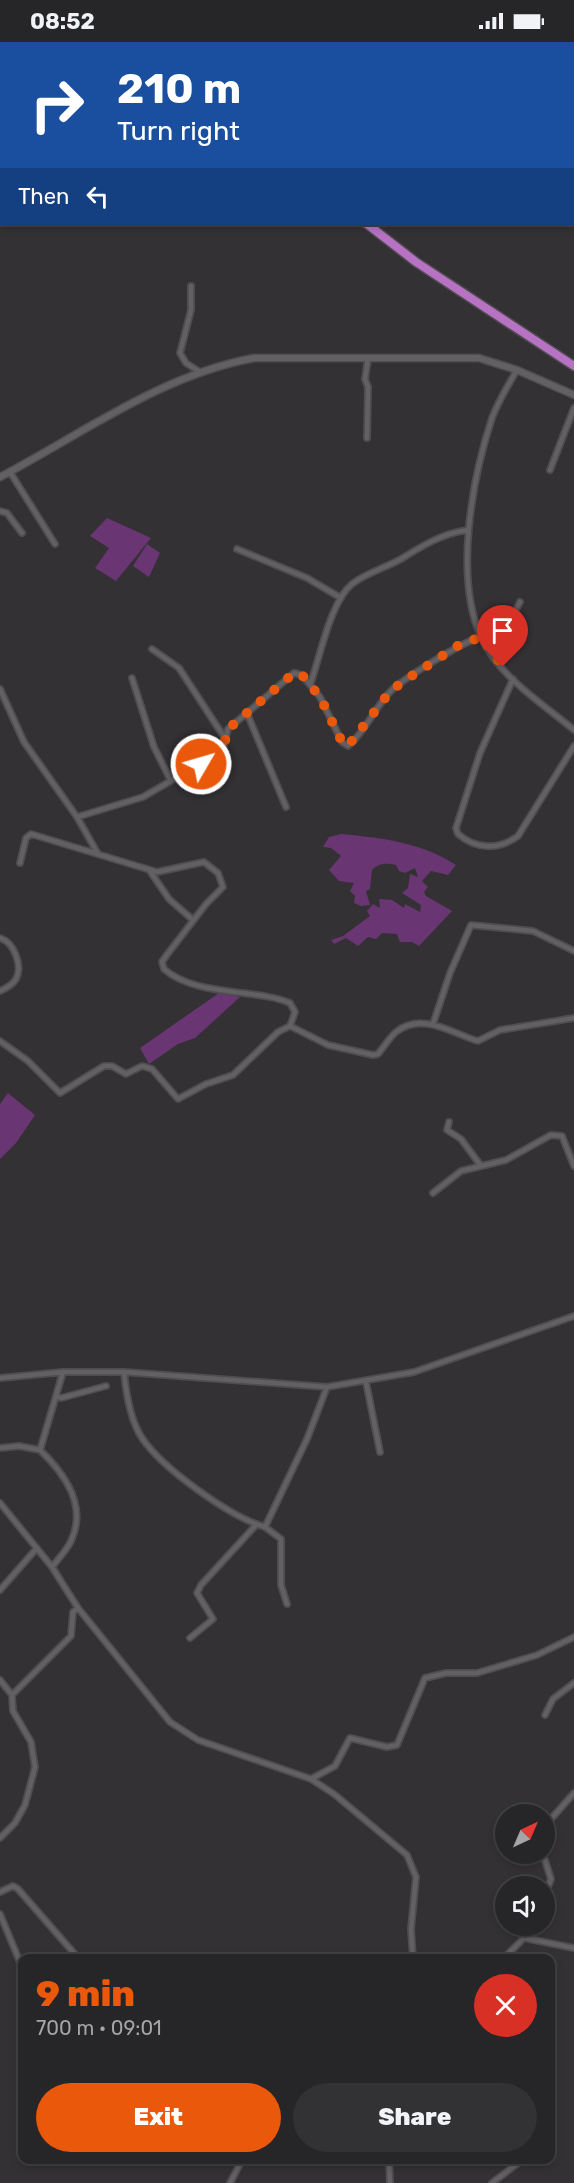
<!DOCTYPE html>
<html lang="en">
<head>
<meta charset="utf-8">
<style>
	body { margin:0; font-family:Rubik,sans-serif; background:#323133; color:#f1f3f6; height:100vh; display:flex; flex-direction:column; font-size:22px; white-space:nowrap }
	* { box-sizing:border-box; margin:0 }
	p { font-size:20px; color:#a4a5a7 }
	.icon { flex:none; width:33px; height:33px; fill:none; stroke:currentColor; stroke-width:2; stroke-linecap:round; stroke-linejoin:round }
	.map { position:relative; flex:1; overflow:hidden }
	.sheet { position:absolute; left:18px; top:1912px; width:537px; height:210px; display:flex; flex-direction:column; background:#262527; border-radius:12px; box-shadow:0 3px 9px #0003,0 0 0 2px #424244 }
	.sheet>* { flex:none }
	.hud { position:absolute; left:0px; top:0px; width:574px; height:183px; box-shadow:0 3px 9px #0003,0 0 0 2px #424244; background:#1a4fa0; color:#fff; overflow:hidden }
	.needle { width:39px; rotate:44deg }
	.tools { position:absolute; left:495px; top:1762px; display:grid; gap:12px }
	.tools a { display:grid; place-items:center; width:60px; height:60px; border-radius:50%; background:#262527; box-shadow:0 3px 9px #0003,0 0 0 2px #424244; font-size:30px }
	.pin { position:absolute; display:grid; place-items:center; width:51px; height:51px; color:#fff; margin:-62px -26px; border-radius:50% 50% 50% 0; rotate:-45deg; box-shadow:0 0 6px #0007 }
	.pin .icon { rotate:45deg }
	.me { position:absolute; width:66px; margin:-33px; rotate:52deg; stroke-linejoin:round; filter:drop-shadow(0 0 4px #0008) }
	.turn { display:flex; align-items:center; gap:21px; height:126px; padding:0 18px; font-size:27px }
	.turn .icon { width:78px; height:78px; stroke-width:2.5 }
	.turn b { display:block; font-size:42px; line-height:51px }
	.then { display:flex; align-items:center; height:57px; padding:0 18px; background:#0003; gap:12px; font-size:22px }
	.round { display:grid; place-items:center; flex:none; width:63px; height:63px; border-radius:32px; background:#323133 }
	.head { display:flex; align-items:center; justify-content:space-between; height:102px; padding:0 18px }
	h1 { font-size:36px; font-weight:800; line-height:45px; color:#ea580c }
	.action { display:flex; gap:12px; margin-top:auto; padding:12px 18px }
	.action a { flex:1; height:69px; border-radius:36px; background:#ea580c; color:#fff; font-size:24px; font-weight:800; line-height:69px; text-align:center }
	.action a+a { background:#323133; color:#f1f3f6 }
	.status { display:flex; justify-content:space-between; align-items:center; height:42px; padding:0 30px; background:#262527; direction:ltr }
	.status svg { height:16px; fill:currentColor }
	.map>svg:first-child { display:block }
	.green { fill:#6a3573 }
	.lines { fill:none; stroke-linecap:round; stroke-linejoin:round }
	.street-casing { stroke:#4f4d4f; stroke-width:8 }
	.secondary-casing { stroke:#4f4d4f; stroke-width:9 }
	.highway-casing { stroke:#4f4d4f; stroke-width:11 }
	.street { stroke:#636063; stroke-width:4.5 }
	.secondary { stroke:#636063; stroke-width:6 }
	.highway { stroke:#b872c3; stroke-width:8 }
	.route { stroke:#ea580c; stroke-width:10; stroke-dasharray:0 18 }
</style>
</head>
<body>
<div class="status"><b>08:52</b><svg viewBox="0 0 49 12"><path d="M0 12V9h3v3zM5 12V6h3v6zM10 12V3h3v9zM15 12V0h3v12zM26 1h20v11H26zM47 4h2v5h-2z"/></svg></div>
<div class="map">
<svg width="574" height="2141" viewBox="0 0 574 2141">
	<rect width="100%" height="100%" fill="#333134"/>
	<path class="green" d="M107 476 151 496 116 539 95 526 109 506 90 494Z
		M147 502 160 511 149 535 133 524Z
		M341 792C382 796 421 800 456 823L448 833 431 829 422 839 428 845 424 850 426 854 452 869 419 904 412 900H400L397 892 382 891 376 897 368 895 358 904 346 896 334 902 331 898 343 894 370 874 367 869 373 862 380 866 379 857 392 858 404 866 405 862 420 870 421 863 402 851 408 846 410 832 418 835 415 826 405 831 399 829 396 823C386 821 379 821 372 828L370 847 366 849 370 863 361 864 354 861 355 854 350 849 354 841 339 839 329 828 341 814 331 806 323 805 329 795Z
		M219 951 240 955 195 996 178 1002 149 1022 140 1006Z
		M8 1051 35 1073 16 1101 0 1117V1062Z"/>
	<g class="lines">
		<defs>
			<path id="street" d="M229 2 230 0
				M573 98 574 101
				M191 244V268L180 311 186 321 200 330
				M517 328C508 343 498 360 492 376 472 437 454 535 481 595 498 634 542 661 574 688
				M367 396 368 345 365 337 368 316
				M550 428 574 366
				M10 430 55 502
				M0 469 7 471 22 491
				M237 507 307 536 341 556
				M152 607 179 626 224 695
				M493 613 520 560
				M132 636 154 705 171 739
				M513 637 480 711 456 786 458 792C477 808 499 808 518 794L574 704
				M310 643C320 616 330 560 352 542 366 531 385 526 401 517 422 504 443 491 468 488
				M0 647 24 700 77 775 98 812
				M247 671 286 765
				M77 775 143 755 219 711 223 707 228 687 294 631 302 633 320 655 342 700 348 704C365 690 374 667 389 651 400 638 464 599 481 595
				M20 821 26 796 31 792 157 830 204 820 218 831 223 845 206 862 166 914 162 920 164 927C196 955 254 946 290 961L295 970 290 984
				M150 829 169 857 193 878
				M0 896C14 900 23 924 16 937 13 943 6 946 0 949
				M433 982 450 931 471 883 533 889 574 909
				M0 999 28 1019 60 1051 104 1024H112L126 1032 142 1024 152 1027 178 1057 206 1042 233 1033 278 990 290 984 328 1003 373 1013 378 1012C384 1005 389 996 396 990 422 969 453 992 478 999L500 988 574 976
				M449 1080 447 1088 461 1097 481 1124
				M433 1151 461 1129 506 1118 551 1093 562 1094 574 1124
				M124 1330C126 1351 130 1378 142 1396 162 1426 230 1475 265 1485L307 1397 327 1345
				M0 1336 63 1330H124L327 1345 414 1330 574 1274
				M366 1340 380 1410
				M56 1354 61 1356 106 1344
				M0 1406 19 1404 40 1408 63 1330
				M40 1408C64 1431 88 1463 71 1499 67 1508 58 1517 52 1525
				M0 1461 52 1525 78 1566 170 1680 198 1698 311 1737 334 1752 407 1813 416 1835 411 1887 413 1917
				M265 1485 281 1497V1543L287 1562
				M0 1548 37 1506
				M190 1596 213 1577 197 1551 201 1543 256 1483
				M0 1638 12 1653 13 1669 31 1700 35 1725 25 1763 15 1781 0 1796
				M12 1653 71 1594 73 1570 78 1566
				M545 1673 553 1657 574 1641
				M311 1737 335 1724 350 1696 387 1705 397 1703 425 1636 446 1631H477L537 1613 574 1595
				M544 1789 551 1777 574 1751
				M543 1812 551 1837 544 1855
				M0 1850 13 1844 18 1847 79 1917
				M0 1872 22 1925
				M524 1896 574 1906
				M503 1917 524 1896 529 1884
				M389 2118 390 2141
				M230 2141 242 2118
				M492 2141 522 2118"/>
			<path id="secondary" d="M0 435C82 392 161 333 254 316H479L517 328 574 353"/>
			<path id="highway" d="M209 0 211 2
				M367 182 416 220 574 324"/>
		</defs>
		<use href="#street" class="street-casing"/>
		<use href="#secondary" class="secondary-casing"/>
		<use href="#highway" class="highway-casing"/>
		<use href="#street" class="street"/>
		<use href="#secondary" class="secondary"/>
		<use href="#highway" class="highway"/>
	</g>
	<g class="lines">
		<path class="route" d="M201 722 223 707 228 687 294 631 302 633 320 655 342 700 348 704 389 651 401 641 459 603 481 595 503 625"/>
	</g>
</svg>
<div class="tools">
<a><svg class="needle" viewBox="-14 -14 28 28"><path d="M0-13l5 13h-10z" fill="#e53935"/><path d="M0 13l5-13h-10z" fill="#a4a5a7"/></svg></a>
<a><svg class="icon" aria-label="sound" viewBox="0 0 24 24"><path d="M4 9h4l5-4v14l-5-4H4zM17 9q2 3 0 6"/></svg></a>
</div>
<div class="pin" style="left:503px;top:625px;background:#d93025"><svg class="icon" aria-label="arrive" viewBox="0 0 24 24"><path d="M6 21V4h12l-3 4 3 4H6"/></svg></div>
<svg class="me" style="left:201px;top:722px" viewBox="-20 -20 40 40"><circle r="17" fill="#ea580c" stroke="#fff" stroke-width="3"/><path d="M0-11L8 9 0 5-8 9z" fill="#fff"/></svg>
<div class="hud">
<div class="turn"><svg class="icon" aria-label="right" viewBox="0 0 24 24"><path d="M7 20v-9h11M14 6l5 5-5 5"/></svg><div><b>210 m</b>Turn right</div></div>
<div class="then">Then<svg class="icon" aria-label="left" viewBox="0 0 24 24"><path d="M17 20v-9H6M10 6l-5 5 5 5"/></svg></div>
</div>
<section class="sheet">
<div class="head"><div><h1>9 min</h1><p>700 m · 09:01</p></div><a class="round" style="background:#d93025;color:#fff"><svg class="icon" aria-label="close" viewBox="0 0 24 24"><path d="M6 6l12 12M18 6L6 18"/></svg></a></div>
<div class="action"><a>Exit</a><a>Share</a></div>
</section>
</div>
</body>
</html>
